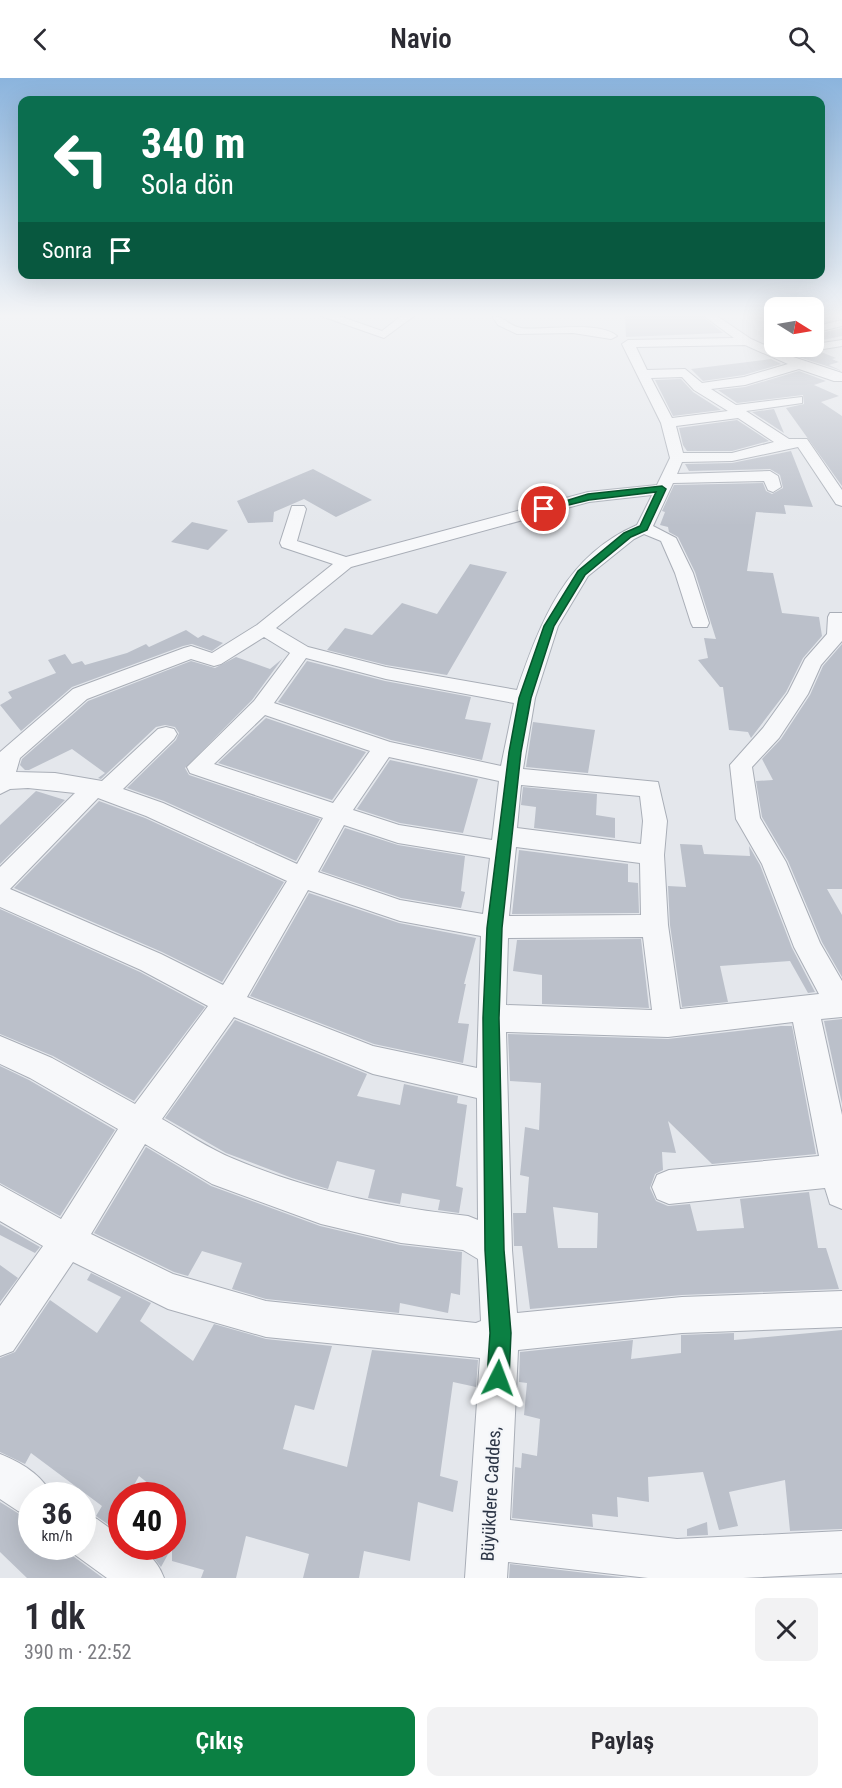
<!DOCTYPE html>
<html lang="tr">
<head>
<meta charset="utf-8">
<style>
	body { margin:0; font-family:"Roboto Condensed",sans-serif; background:#f2f2f3; color:#2b2b33; height:100vh; display:flex; flex-direction:column; font-size:22px; white-space:nowrap }
	* { box-sizing:border-box; margin:0 }
	p { font-size:20px; color:#7c7c81 }
	.icon { flex:none; width:33px; height:33px; fill:none; stroke:currentColor; stroke-width:2; stroke-linecap:round; stroke-linejoin:round }
	.map { position:relative; height:1500px; overflow:hidden }
	.sheet { display:flex; flex-direction:column; background:#fff; flex:1 }
	.sheet>* { flex:none }
	.top-card { position:absolute; left:18px; top:18px; width:807px; height:183px; border-radius:12px; box-shadow:0 6px 24px #0002; background:#0b6e4f; color:#fff; overflow:hidden }
	.needle { width:39px; rotate:101deg }
	.controls { position:absolute; left:764px; top:219px; display:grid; gap:12px }
	.controls a { display:grid; place-items:center; width:60px; height:60px; border-radius:12px; background:#fff; box-shadow:0 6px 24px #0002; font-size:30px }
	.speed { position:absolute; left:18px; top:1404px; display:flex; gap:12px; font-size:30px; font-weight:700; text-align:center }
	.speed>* { display:grid; place-content:center; width:78px; height:78px; border-radius:50%; background:#fff; box-shadow:0 6px 24px #0002; line-height:1 }
	.speed small { font-size:15px; font-weight:400 }
	.speed .limit { border:9px solid #d22; background:#fff; color:#111 }
	.pin { position:absolute; display:grid; place-items:center; width:51px; height:51px; color:#fff; margin:-26px; border:3px solid #fff; border-radius:50%; box-shadow:0 2px 6px #0007 }
	.me { position:absolute; width:66px; margin:-33px; rotate:3deg; stroke-linejoin:round; filter:drop-shadow(0 0 4px #0008) }
	.turn { display:flex; align-items:center; gap:21px; height:126px; padding:0 24px; font-size:27px }
	.turn .icon { width:78px; height:78px; stroke-width:2.5 }
	.turn b { display:block; font-size:42px; line-height:51px }
	.then { display:flex; align-items:center; height:57px; padding:0 24px; background:#0003; gap:12px; font-size:22px }
	.round { display:grid; place-items:center; flex:none; width:63px; height:63px; border-radius:12px; background:#f2f2f3 }
	.summary { display:flex; align-items:center; justify-content:space-between; height:102px; padding:0 24px }
	h1 { font-size:36px; font-weight:600; line-height:45px }
	.cta { display:flex; gap:12px; margin-top:auto; padding:12px 24px }
	.cta a { flex:1; height:69px; border-radius:12px; background:#0b8043; color:#fff; font-size:24px; font-weight:600; line-height:69px; text-align:center }
	.cta a+a { background:#f2f2f3; color:#2b2b33 }
	header { display:flex; justify-content:space-between; align-items:center; height:78px; padding:0 24px; background:#fff; font-size:27px; font-weight:600 }
	.map>svg:first-child { display:block }
	.building { fill:#bbc0ca; fill-rule:evenodd }
	.lines { fill:none; stroke-linecap:round; stroke-linejoin:round }
	.minor-casing { stroke:#a9aeb7; stroke-width:2 }
	.minor { fill:#f7f8fa; fill-rule:evenodd }
	.route { fill:#0b8043; stroke:#07532c; stroke-width:1.5 }
	.labels { text-anchor:middle; stroke-width:4.5; stroke-linejoin:round; paint-order:stroke }
	.street-label { font-size:18px; fill:#2b3445; stroke:#f4f6f9 }
</style>
</head>
<body>
<header><svg class="icon" aria-label="back" viewBox="0 0 24 24"><path d="M15 5l-7 7 7 7"/></svg>Navio<svg class="icon" aria-label="search" viewBox="0 0 24 24"><circle cx="10" cy="10" r="6"/><path d="M15 15l6 6"/></svg></header>
<div class="map">
<svg width="842" height="1500" viewBox="0 0 842 1500">
	<rect width="100%" height="100%" fill="#e4e7ec"/>
	<path class="building" d="M625 238H702L723 255 626 259Z
		M842 250V258L813 264V257Z
		M821 274 836 280 832 281 839 284 829 287 842 293 796 278Z
		M771 281 781 286 744 297 703 303 691 291Z
		M799 293 826 303 814 307 839 318 821 324 842 338V408L786 330 804 326 803 317 737 325 718 312 745 309Z
		M681 301 693 314 721 332 673 338 655 302Z
		M774 331 784 355 752 334Z
		M737 342 769 363 732 373H687L683 367 679 350Z
		M791 373 813 429 784 427 786 436 756 434 747 493 773 495 782 535 819 539 822 558 803 580 786 614 751 660 748 654 729 652 723 609H720L698 582 708 580 704 560 716 561 695 494 678 459 669 454 668 449 660 447 665 434 662 433 674 407 763 405 766 413 772 416 783 410 780 397 770 391 689 393 685 386 732 385Z
		M313 391 372 422 336 439 304 421 274 434 273 444 248 445 237 423Z
		M192 444 228 452 208 472 171 464Z
		M470 486 507 494 447 597 386 587 327 572 345 550 372 557 402 525 437 536Z
		M186 552 198 560 203 557 223 565 212 573 192 566 183 568 72 609 21 653 0 627 12 620 8 614 56 595 48 582 65 576 72 586 82 583 85 587 127 575 146 566 149 569Z
		M842 566V811H827L842 837V899L822 864 788 783 762 739 756 703 773 702 762 681 781 661 810 617 823 588Z
		M236 579 270 591 282 581 252 622 185 690 189 697 320 741 296 783 164 723 127 710 176 662 179 655 175 649 165 647 156 649 101 701 98 700 105 695 72 671 29 692H25L20 687 22 681 88 623 191 583 215 590Z
		M307 583 385 603 471 619 465 641 491 645 482 682 391 662 278 624Z
		M266 640 366 674 332 722 218 685Z
		M533 644 595 652 588 695 526 689Z
		M390 682 478 701 463 755 400 745 357 731Z
		M523 709 597 716 596 737 615 740V760L534 750 536 729 521 727Z
		M36 713 65 722 0 786V747Z
		M99 723 145 740 284 804 222 904 162 874 14 810Z
		M345 750 398 767 465 778 461 813 465 814 461 830 401 820 321 793Z
		M680 766 702 767 704 776 750 778 749 768 760 787 792 870 815 914 808 915 790 883 720 888 728 924 682 929 670 847 668 808 686 809Z
		M519 772 628 786V804L638 805 639 835 512 836Z
		M309 815 399 845 476 860 464 906H466L458 945 469 946 463 985 374 966 250 918Z
		M0 831 140 894 205 929 134 1023 53 978 0 956Z
		M641 861 649 930 542 926V897L513 893 517 862Z
		M842 941V1026L824 943Z
		M235 942 367 996 357 1018 400 1027 404 1006 458 1018 457 1025 467 1027 456 1108 463 1110 459 1135 438 1132 440 1122 402 1115 400 1126 368 1120 375 1092 337 1083 328 1111 292 1100 226 1075 165 1040Z
		M781 948H792L816 1076 712 1086 668 1043 676 1075 662 1074 663 1092 655 1096 650 1110 656 1123 668 1128 690 1126 697 1153 744 1150 740 1121 809 1114 818 1170H826L839 1211 682 1217 530 1231 522 1168H514L513 1135H526L529 1099 520 1097 525 1049 539 1052 541 1005 510 1003 508 956 668 961ZM553 1129 598 1135 597 1170H558Z
		M0 988 29 1002 115 1052 60 1138 0 1105Z
		M146 1069 211 1108 320 1148 400 1167 462 1174 460 1217 451 1215 448 1235 400 1225 399 1235 266 1221 232 1211 242 1185 202 1173 188 1198 174 1194 94 1155Z
		M0 1146 40 1169 35 1175 0 1157Z
		M0 1187 18 1200 0 1224Z
		M91 1195 151 1225 140 1243 193 1283 214 1246 266 1261 332 1268 314 1332 295 1327 283 1371 347 1389 372 1272 478 1282 476 1309 453 1304 440 1398 458 1403 453 1434 418 1424 410 1483 364 1473 359 1500H303L309 1476 246 1458 236 1500H201L204 1492 172 1483V1469L161 1489 150 1475 138 1468H172V1418H164L139 1398 128 1418H122V1456L96 1438 102 1428 31 1375 25 1386 0 1374V1280L15 1274 50 1222 97 1255 121 1219 87 1202Z
		M842 1252V1451L790 1453 785 1402 729 1414 738 1448 719 1452 703 1394 648 1399 649 1424 617 1419 618 1439 592 1436 593 1449 512 1440 515 1389 521 1390 522 1375 537 1378 540 1341 524 1337 527 1305 519 1304 520 1274 633 1262 631 1281 681 1275V1257L734 1255V1262Z
		M0 1424 32 1444V1468H64L66 1473 103 1500H27L0 1474Z
		M707 1444 708 1457 687 1458V1451Z
		M510 1486 628 1500H509Z"/>
	<g class="lines">
		<defs>
			<path id="minor" d="M321 238H339L382 253 401 238H414L384 260Z
				M492 238C504 238 509 248 521 250 544 253 599 242 617 258L611 261 573 255 517 256 498 247Z
				M704 238H717L751 261 776 272 842 262V268L787 277 842 295V303H834L799 291 745 307 711 311 736 327 802 319V325L746 333 789 361H807L842 412V428L836 426 798 369 732 383 682 384 677 396 770 393 778 398 781 409 773 414 768 412 764 403 673 405 653 448 676 460 693 495 709 545 707 549H693L691 545 675 495 661 463 644 456 634 461 588 498 558 548 535 620 523 691 658 704 667 743 664 777 668 847 680 931 819 916 794 869 762 786 736 741 730 687 763 650 788 615 805 581 827 556 828 539 830 535H842V563L821 587 808 616 779 660 752 689 760 740 786 784 820 865 842 903V939L821 941 842 1037V1131L830 1126 825 1110 669 1126 657 1121 652 1109 657 1097 669 1092 819 1078 793 944 668 959 506 954 512 1172 517 1235 682 1219 842 1213V1249L682 1255 518 1272 510 1442 677 1461 842 1453V1495L743 1500H648L508 1484 507 1500H465L480 1280 266 1259 168 1231 73 1184 13 1273 0 1278V1228L43 1168 0 1143V1107L61 1141 118 1051 30 1000 0 986V958L52 980 135 1026 208 928 141 892 0 829V789L75 715 28 710 10 711 0 716V674L73 611 184 570 191 568 212 575 257 547 333 486 282 469 280 465 292 428H304L306 431 297 463 346 479 588 414 657 407 670 380 661 345 622 266 628 262 734 260ZM745 267 788 286 744 299 702 305 685 291 647 292 636 269ZM682 299 694 312 728 333 672 340 651 300ZM738 340 774 364 732 375H683L676 348ZM652 417 637 447C565 478 541 543 517 612L386 589 308 569 276 550 351 489 589 424ZM264 559 290 575 254 623 187 689 190 695 323 740 297 786 163 725 123 711 174 661 177 656 174 651 166 649 158 651 102 703 55 695 16 694 20 680 87 621 191 581 214 588 221 586ZM306 580 386 601 514 625 501 688 390 664 274 625ZM265 637 370 673 333 725 214 686ZM389 679 499 703 492 762 399 747 353 732ZM521 707 640 718 643 743 641 766 517 750ZM98 720 146 738 287 803 223 907 161 876 10 811ZM344 747 398 765 490 780 483 836 400 822 318 794ZM516 769 640 785 641 837 509 838ZM308 812 400 843 481 858 477 990 373 968 247 919ZM643 859 652 932 506 927 508 860ZM234 939 373 996 477 1020 478 1142 468 1138C386 1129 310 1113 234 1081 209 1071 185 1054 162 1041ZM145 1066 212 1106 321 1146 401 1165 463 1172 478 1181 481 1243 476 1245 266 1223 173 1196 91 1156Z
				M842 242V248L813 255V249Z
				M0 1376C20 1384 43 1397 52 1418H32V1439L18 1433 0 1421Z
				M82 1435 97 1441 122 1459V1468C143 1468 157 1481 164 1500H107L67 1471 66 1468H82Z"/>
		</defs>
		<use href="#minor" class="minor-casing"/>
		<use href="#minor" class="minor"/>
	</g>
	<linearGradient id="sky" x2="0" y2="1"><stop stop-color="#8bb4dd"/><stop offset="0.53" stop-color="#f3f4f6"/><stop offset="1" stop-color="#f3f4f6" stop-opacity="0"/></linearGradient>
	<rect width="842" height="448" fill="url(#sky)"/>
	<path class="route" d="M662 408 666 411 647 452 631 459 585 497 554 548 531 620 521 674 502 850 499 940 504 1172 511 1255 509 1300 505 1308 498 1311 490 1308 487 1300 490 1255 485 1172 483 940 487 850 509 674 519 620 544 548 578 493 624 455 640 448 656 414 589 422 544 433 539 431 588 416Z"/>
	<g class="labels">
		<g class="street-label">
			<text transform="translate(491 1416) rotate(-87)" y="6">Büyükdere Caddes,</text>
		</g>
	</g>
</svg>
<div class="controls">
<a><svg class="needle" viewBox="-14 -14 28 28"><path d="M0-13l5 13h-10z" fill="#e53935"/><path d="M0 13l5-13h-10z" fill="#7c7c81"/></svg></a>
</div>
<div class="speed"><div>36<small>km/h</small></div><div class="limit">40</div></div>
<div class="pin" style="left:544px;top:431px;background:#d93025"><svg class="icon" aria-label="arrive" viewBox="0 0 24 24"><path d="M6 21V4h12l-3 4 3 4H6"/></svg></div>
<svg class="me" style="left:498px;top:1300px" viewBox="-20 -20 40 40"><path d="M0-17L14 15 0 8-14 15z" fill="#0b8043" stroke="#fff" stroke-width="4"/></svg>
<div class="top-card">
<div class="turn"><svg class="icon" aria-label="left" viewBox="0 0 24 24"><path d="M17 20v-9H6M10 6l-5 5 5 5"/></svg><div><b>340 m</b>Sola dön</div></div>
<div class="then">Sonra<svg class="icon" aria-label="arrive" viewBox="0 0 24 24"><path d="M6 21V4h12l-3 4 3 4H6"/></svg></div>
</div>
</div>
<section class="sheet">
<div class="summary"><div><h1>1 dk</h1><p>390 m · 22:52</p></div><a class="round"><svg class="icon" aria-label="close" viewBox="0 0 24 24"><path d="M6 6l12 12M18 6L6 18"/></svg></a></div>
<div class="cta"><a>Çıkış</a><a>Paylaş</a></div>
</section>
</body>
</html>
